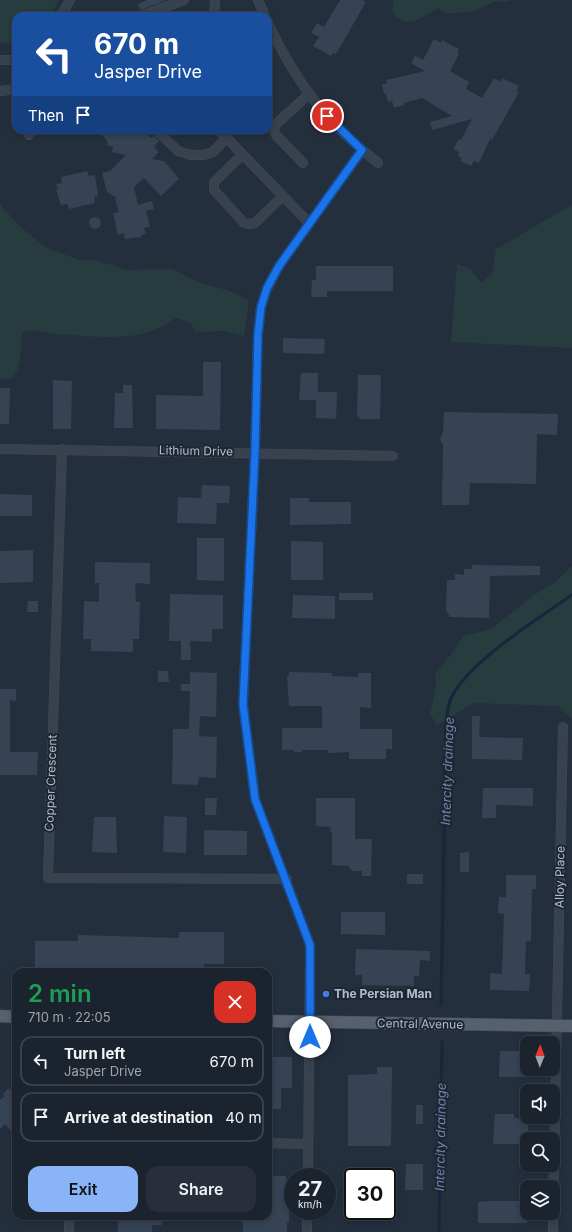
<!DOCTYPE html>
<html lang="en">
<head>
<meta charset="utf-8">
<style>
	body { margin:0; font-family:Inter,sans-serif; background:#282f3a; color:#f1f3f6; height:100vh; display:flex; flex-direction:column; font-size:15px; white-space:nowrap }
	* { box-sizing:border-box; margin:0 }
	p { font-size:13px; color:#a0a4aa }
	.icon { flex:none; width:22px; height:22px; fill:none; stroke:currentColor; stroke-width:2; stroke-linecap:round; stroke-linejoin:round }
	.map { position:relative; flex:1; overflow:hidden }
	.sheet { position:absolute; left:12px; top:968px; width:260px; height:252px; display:flex; flex-direction:column; background:#1b232e; border-radius:12px; box-shadow:0 2px 6px #0003,0 0 0 1px #39404a }
	.sheet>* { flex:none }
	.banner { position:absolute; left:12px; top:12px; width:260px; height:122px; border-radius:12px; box-shadow:0 2px 6px #0003,0 0 0 1px #39404a; background:#1a4fa0; color:#fff; overflow:hidden }
	.needle { width:26px; rotate:1deg }
	.controls { position:absolute; left:520px; top:1036px; display:grid; gap:8px }
	.controls a { display:grid; place-items:center; width:40px; height:40px; border-radius:8px; background:#1b232e; box-shadow:0 2px 6px #0003,0 0 0 1px #39404a; font-size:20px }
	.speed { position:absolute; left:284px; top:1168px; display:flex; gap:8px; font-size:20px; font-weight:700; text-align:center }
	.speed>* { display:grid; place-content:center; width:52px; height:52px; border-radius:50%; background:#1b232e; box-shadow:0 2px 6px #0003,0 0 0 1px #39404a; line-height:1 }
	.speed small { font-size:10px; font-weight:400 }
	.speed .limit { border:2px solid #111; border-radius:6px; background:#fff; color:#111 }
	.pin { position:absolute; display:grid; place-items:center; width:34px; height:34px; color:#fff; margin:-17px; border:2px solid #fff; border-radius:50%; box-shadow:0 1px 4px #0007 }
	.me { position:absolute; width:44px; margin:-22px; rotate:0deg; stroke-linejoin:round; filter:drop-shadow(0 0 3px #0008) }
	.turn { display:flex; align-items:center; gap:14px; height:84px; padding:0 16px; font-size:18px }
	.turn .icon { width:52px; height:52px; stroke-width:2.5 }
	.turn b { display:block; font-size:28px; line-height:34px }
	.then { display:flex; align-items:center; height:38px; padding:0 16px; background:#0003; gap:8px; font-size:15px }
	.round { display:grid; place-items:center; flex:none; width:42px; height:42px; border-radius:12px; background:#282f3a }
	.overview { display:flex; align-items:center; justify-content:space-between; height:68px; padding:0 16px }
	h1 { font-size:24px; font-weight:600; line-height:30px; color:#1e9e55 }
	.button { display:flex; gap:8px; margin-top:auto; padding:8px 16px }
	.button a { flex:1; height:46px; border-radius:12px; background:#8ab4f8; color:#111; font-size:16px; font-weight:600; line-height:46px; text-align:center }
	.button a+a { background:#282f3a; color:#f1f3f6 }
	ul { padding:0; list-style:none }
	li { display:flex; align-items:center; gap:12px; height:50px; margin:0 8px 6px; padding:0 8px; border:2px solid #39404a; border-radius:12px }
	li div { flex:1 }
	li b { display:block; font-size:15px }
	li em { font-style:normal }
	.map>svg:first-child { display:block }
	.green { fill:#263c3f }
	.lines { fill:none; stroke-linecap:round; stroke-linejoin:round }
	.stream { stroke:#17263c; stroke-width:3 }
	.building { fill:#364354 }
	.minor-casing { stroke:#414a57; stroke-width:10 }
	.major-casing { stroke:#414a57; stroke-width:13 }
	.minor { stroke:#38414e; stroke-width:9 }
	.major { stroke:#56606e; stroke-width:12 }
	.route-casing { stroke:#114b97; stroke-width:10 }
	.route { stroke:#1a73e8; stroke-width:7 }
	.shop-dot { fill:#3f7fe0; stroke:#1d2633; stroke-width:1.5 }
	.labels { text-anchor:middle; stroke-width:4; stroke-linejoin:round; paint-order:stroke }
	.street-label { font-size:12px; fill:#b4bcc9; stroke:#1d2633 }
	.poi-label { font-size:12px; font-weight:bold; fill:#b4bcc9; stroke:#1d2633; text-anchor:start }
	.water-label { font-size:13px; font-style:italic; fill:#6d86a8; stroke:#1d2633 }
</style>
</head>
<body>
<div class="map">
<svg width="572" height="1232" viewBox="0 0 572 1232">
	<rect width="100%" height="100%" fill="#242f3e"/>
	<path class="green" d="M0 0H59L50 16H16V44L0 43Z
		M394 0H510L509 2 496 1 474 11 457 13H446L438 8C425 16 408 30 395 15 392 11 392 5 394 0Z
		M0 202 2 207 23 229 45 247 79 260H93L116 266 124 270 172 269 200 283 227 290 249 300 244 336 223 331 196 332 190 322 175 318C146 341 109 338 74 335 68 334 62 335 56 334 44 333 34 328 22 333 20 349 23 368 11 379L0 378Z
		M572 205V348L451 342 457 264 469 268 481 283 492 273 496 249Z
		M572 566V719L558 706 474 703 437 725 430 714 436 687 435 673 450 656 464 636 491 629 534 595 554 583Z"/>
	<g class="lines">
		<path class="stream" d="M441 1005C443 931 444 857 445 783 446 763 443 712 452 696 473 659 536 620 572 595
			M439 1232 442 1042"/>
	</g>
	<path class="building" d="M147 0H167L140 10 138 4Z
		M340 0H362L366 2 336 54 333 53 331 56 313 46 319 37 311 33 317 23 324 27Z
		M434 39 441 43 442 40 459 49 457 52 459 54 450 71 469 82 466 89 468 90 482 98 494 78 500 82 502 78 519 86 516 91 519 92 492 140 490 139 479 163 474 161 471 166 460 161 462 158 458 156 459 152 453 149 459 139 461 140 472 119 432 130 430 122 452 116 422 98 404 103V105L394 108 392 101 388 102 386 94H384L382 84 387 83 386 80 425 71 411 63 415 56 423 60Z
		M105 130H141L151 138 154 136 159 141 154 147 159 152 152 159 164 161 179 179 161 196 144 178 134 187 138 205 152 201 154 209 146 211 150 227 144 228 146 234 141 235V237L125 239 124 233 118 235 113 213 119 212 115 199 117 198 107 192 102 173 110 171 126 155 112 152 113 147 107 145 108 142 101 134Z
		M87 171 89 176 95 175 98 196 94 197 95 203 69 209 67 204 61 205 56 189H58L56 184 62 183 61 177Z
		M89 223a6 6 0 1 1 12 0a6 6 0 1 1-12 0Z
		M316 266H393V291H327V297H311L312 280H316Z
		M283 338 325 339 324 354 283 353Z
		M203 362H221L220 430 156 429V395L203 396Z
		M301 373H318V392H337L336 419 316 418V400H299Z
		M358 375H381L380 419H360L357 415Z
		M53 380 72 381 71 429H53Z
		M123 385H132L133 428H114L115 393H123Z
		M0 388H10L9 424H0Z
		M444 412 558 414 557 435 537 434 536 484 470 483 469 505H442L443 445 440 439 443 433Z
		M202 485 230 486 229 503H217L216 524 177 523 178 497 201 498Z
		M0 494 32 495V516H0Z
		M290 498H309V502H351V524L290 525Z
		M197 538H224V581L197 580Z
		M291 541 323 542V580H291Z
		M33 550V582L0 583V551Z
		M95 562 150 563V584L135 583 136 602H140L139 639H133V652L91 651V639H83L84 601 99 602V583H95Z
		M472 565 540 566V575L490 576 489 618 450 617 446 610 447 580H455V574L464 575V569H472Z
		M339 593H373V600H339Z
		M170 594 223 595V629H212V642L190 641 191 660H181V641H169Z
		M293 595 335 596V619L292 618Z
		M28 601H38V612H27Z
		M158 671H168L169 682H158Z
		M190 672 217 673 216 717 200 716 199 736 217 737 216 778 199 777 198 785 172 784 173 729H189L190 691H181V684H190Z
		M289 672 332 673V676L358 677V673H371V708L360 707V729H392V749H386V759H349V752L328 753V750H302V752H294V750H282V728H322V706H289L287 676H289Z
		M0 689H16V701L10 700V752H38L37 775H0Z
		M472 716H480L479 737 523 738 522 760 472 759Z
		M483 788H533V806L496 805V818H482Z
		M205 798H217L216 815H205Z
		M316 798H355V839H372L371 876H362V871H352L348 866 332 865V832H330L331 827 316 826Z
		M164 816 187 817 186 853 163 852Z
		M94 817H116L117 853 92 852Z
		M204 830 247 831V855H204Z
		M469 852V872H460V853Z
		M407 874H423V884H407Z
		M506 875H536V889H532L531 941H526L525 974H530L529 991 490 990V973L502 974 504 914 498 913 499 897H506Z
		M341 912H385V935L341 934Z
		M179 932H224V964H204V969L129 967V972L53 969 52 972H36L35 969V941H78V935L179 938Z
		M356 949 430 951V961L420 960 419 976H414V986L362 985V975H355Z
		M500 1051H527V1069H533V1077H499Z
		M268 1057H292V1088H281V1109H268Z
		M377 1067H392L391 1146H348V1075L377 1074Z
		M16 1087V1136L5 1124 0 1129V1100L5 1096 3 1094 9 1088 12 1091Z
		M416 1105H423V1124H416Z
		M495 1114H514V1118L529 1119 527 1144H493Z
		M406 1164H423V1190H405Z
		M268 1176H286V1203H289V1222H287V1232H243V1216H268Z
		M489 1201H527V1223H478V1202Z
		M118 1216H162V1225H152V1232H118Z"/>
	<g class="lines">
		<defs>
			<path id="minor" d="M258 0 265 16
				M61 16 70 0
				M141 16 184 0
				M214 16 215 0
				M268 23C296 83 326 122 378 163
				M0 60H16
				M0 91 16 89
				M28 130 29 135
				M156 130 178 151 191 155H204L213 152 226 138
				M219 130 309 223
				M242 155 214 182V190L244 223 250 224 255 223 283 196
				M303 163 276 135 274 130 275 125 309 94
				M0 449 393 456
				M62 449 48 878 287 879
				M268 1143 308 1144
				M308 1177 310 945 255 799 243 704 255 452 258 334 261 307 267 289 279 266 362 150
				M553 1208 563 727
				M69 1232V1216
				M307 1232V1211
				M553 1232V1213"/>
			<path id="major" d="M0 1016 16 1017
				M268 1021 572 1026"/>
		</defs>
		<use href="#minor" class="minor-casing"/>
		<use href="#major" class="major-casing"/>
		<use href="#minor" class="minor"/>
		<use href="#major" class="major"/>
	</g>
	<g class="lines">
		<defs>
			<path id="route" d="M310 1037V945L255 799 243 704 255 452 258 334 261 307 267 288 279 266 362 150 327 116"/>
		</defs>
		<use href="#route" class="route-casing"/>
		<use href="#route" class="route"/>
	</g>
	<circle class="shop-dot" cx="326" cy="994" r="4"/>
	<g class="labels">
		<g class="street-label">
			<text transform="translate(196 451) rotate(1)" y="4">Lithium Drive</text>
			<text transform="translate(51 783) rotate(-88)" y="4">Copper Crescent</text>
			<text transform="translate(560 877) rotate(-89)" y="4">Alloy Place</text>
			<text transform="translate(420 1024) rotate(1)" y="4">Central Avenue</text>
		</g>
		<g class="poi-label">
			<text x="334" y="998">The Persian Man</text>
		</g>
		<g class="water-label">
			<text transform="translate(447 771) rotate(-88)" y="5">Intercity drainage</text>
			<text transform="translate(440 1137) rotate(-89)" y="5">Intercity drainage</text>
		</g>
	</g>
</svg>
<div class="controls">
<a><svg class="needle" viewBox="-14 -14 28 28"><path d="M0-13l5 13h-10z" fill="#e53935"/><path d="M0 13l5-13h-10z" fill="#a0a4aa"/></svg></a>
<a><svg class="icon" aria-label="sound" viewBox="0 0 24 24"><path d="M4 9h4l5-4v14l-5-4H4zM17 9q2 3 0 6"/></svg></a>
<a><svg class="icon" aria-label="search" viewBox="0 0 24 24"><circle cx="10" cy="10" r="6"/><path d="M15 15l6 6"/></svg></a>
<a><svg class="icon" aria-label="layers" viewBox="0 0 24 24"><path d="M12 4l9 5-9 5-9-5zM3 14l9 5 9-5"/></svg></a>
</div>
<div class="speed"><div>27<small>km/h</small></div><div class="limit">30</div></div>
<div class="pin" style="left:327px;top:116px;background:#d93025"><svg class="icon" aria-label="arrive" viewBox="0 0 24 24"><path d="M6 21V4h12l-3 4 3 4H6"/></svg></div>
<svg class="me" style="left:310px;top:1037px" viewBox="-20 -20 40 40"><circle r="19" fill="#fff"/><path d="M0-13L10 11 0 6-10 11z" fill="#1a73e8"/></svg>
<div class="banner">
<div class="turn"><svg class="icon" aria-label="left" viewBox="0 0 24 24"><path d="M17 20v-9H6M10 6l-5 5 5 5"/></svg><div><b>670 m</b>Jasper Drive</div></div>
<div class="then">Then<svg class="icon" aria-label="arrive" viewBox="0 0 24 24"><path d="M6 21V4h12l-3 4 3 4H6"/></svg></div>
</div>
<section class="sheet">
<div class="overview"><div><h1>2 min</h1><p>710 m · 22:05</p></div><a class="round" style="background:#d93025;color:#fff"><svg class="icon" aria-label="close" viewBox="0 0 24 24"><path d="M6 6l12 12M18 6L6 18"/></svg></a></div>
<ul>
<li><svg class="icon" aria-label="left" viewBox="0 0 24 24"><path d="M17 20v-9H6M10 6l-5 5 5 5"/></svg><div><b>Turn left</b><p>Jasper Drive</p></div><em>670 m</em></li>
<li><svg class="icon" aria-label="arrive" viewBox="0 0 24 24"><path d="M6 21V4h12l-3 4 3 4H6"/></svg><div><b>Arrive at destination</b></div><em>40 m</em></li>
</ul>
<div class="button"><a>Exit</a><a>Share</a></div>
</section>
</div>
</body>
</html>
